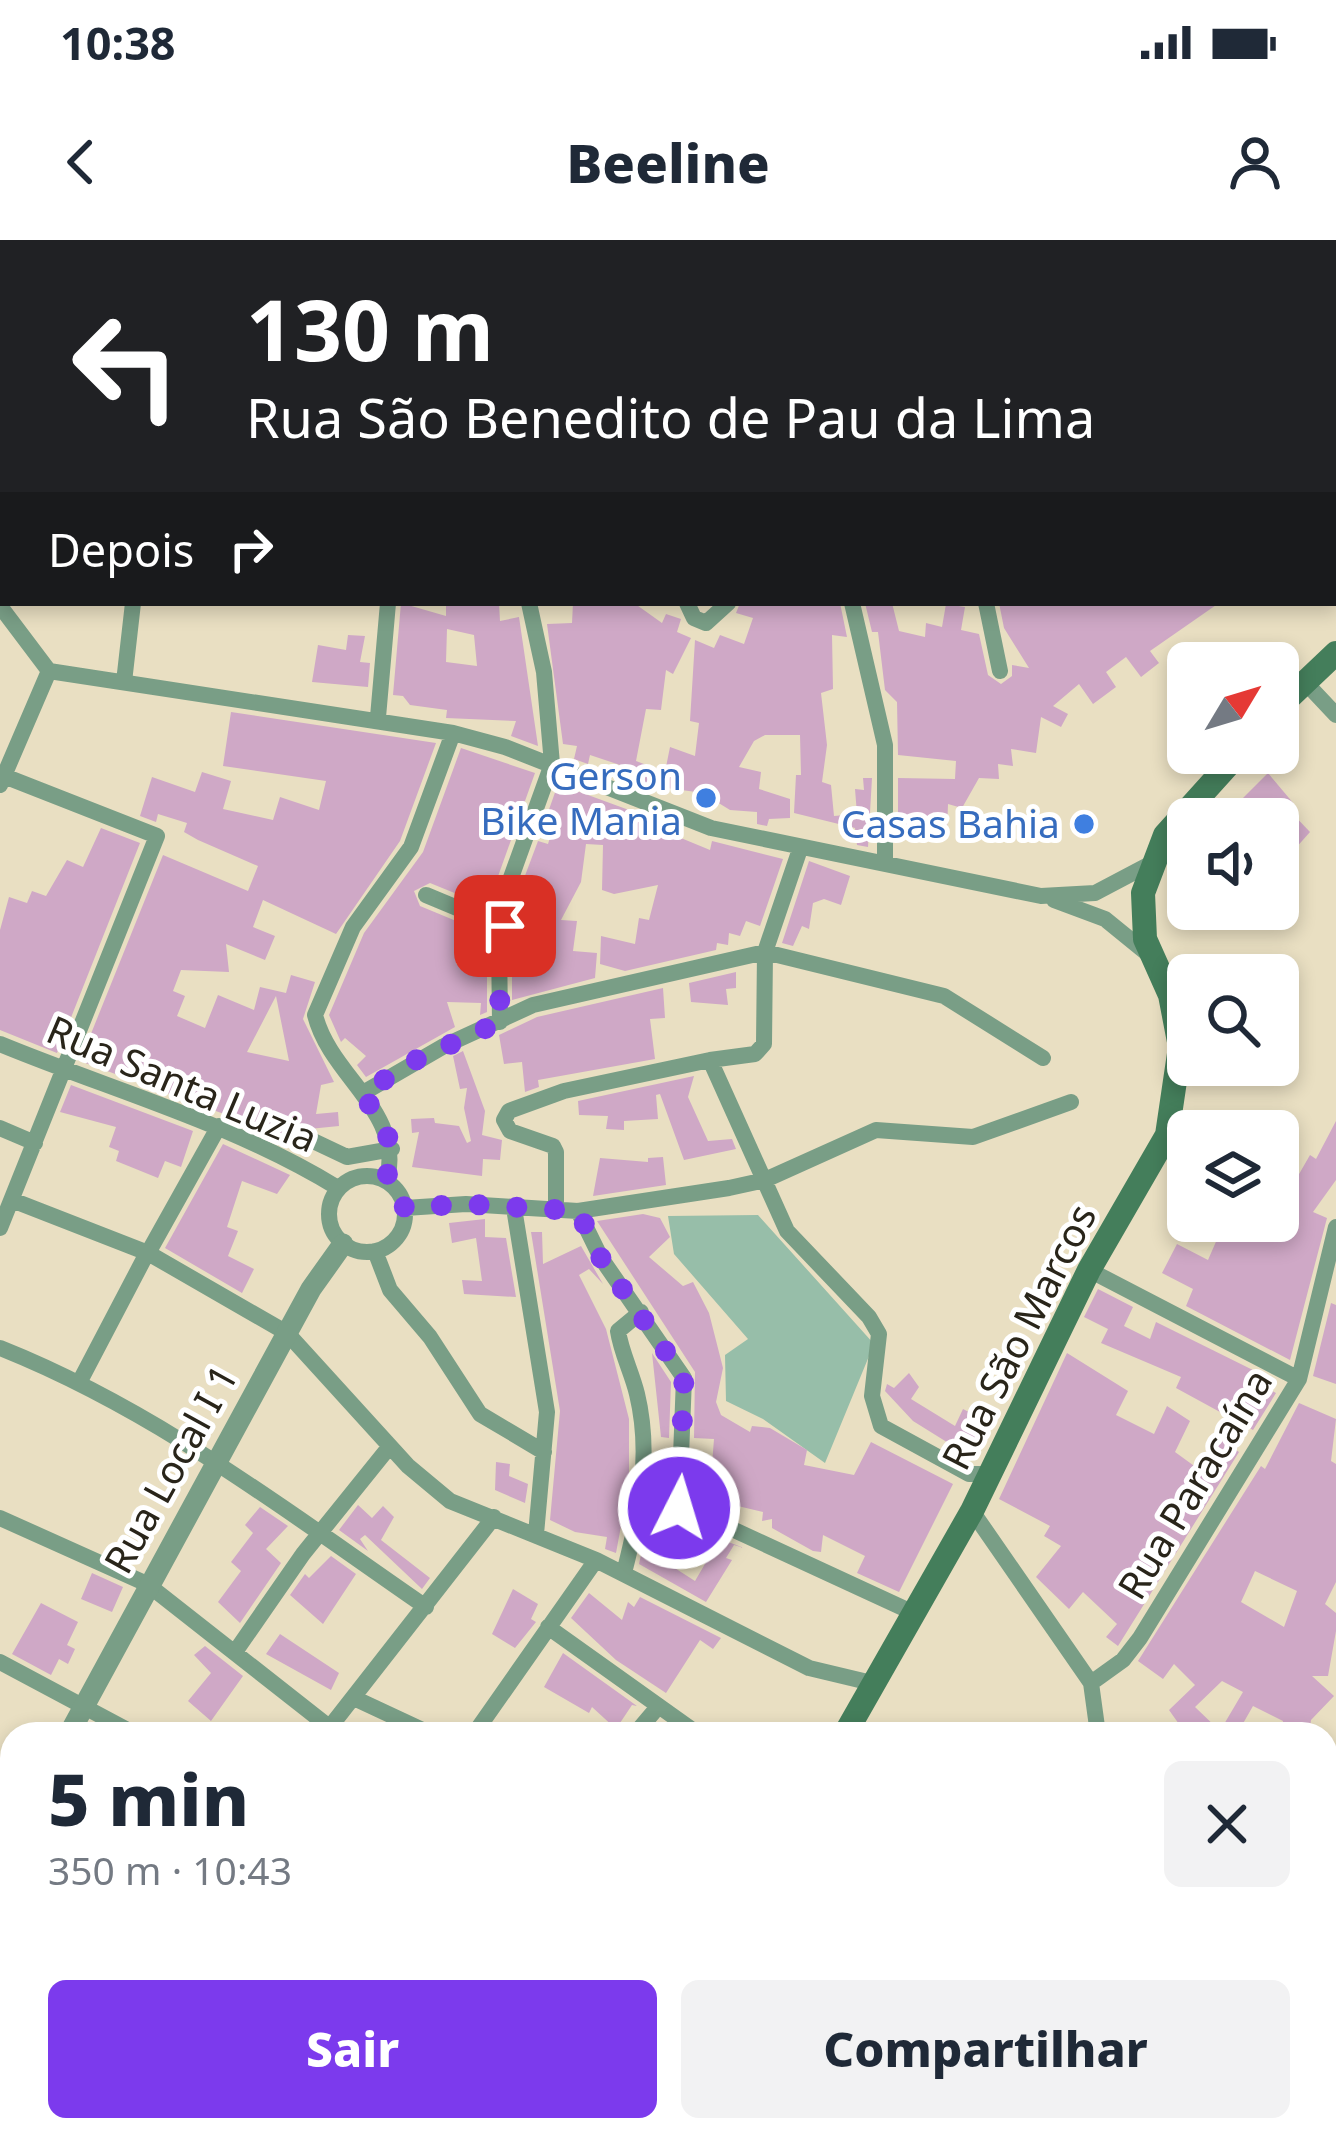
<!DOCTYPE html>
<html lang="pt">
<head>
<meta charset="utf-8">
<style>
	body { margin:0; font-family:"Noto Sans",sans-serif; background:#f2f2f3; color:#1f2937; height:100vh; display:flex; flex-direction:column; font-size:45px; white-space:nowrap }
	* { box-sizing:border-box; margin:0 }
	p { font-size:39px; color:#747a83 }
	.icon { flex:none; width:66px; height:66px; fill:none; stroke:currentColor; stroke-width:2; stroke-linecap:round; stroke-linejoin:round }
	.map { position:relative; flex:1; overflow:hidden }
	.details { position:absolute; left:0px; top:1482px; width:1338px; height:420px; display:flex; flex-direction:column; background:#fff; border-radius:36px 36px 0 0; box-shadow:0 6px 18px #0003 }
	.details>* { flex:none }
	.banner { position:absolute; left:0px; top:0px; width:1338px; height:366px; box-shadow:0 6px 18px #0003; background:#202124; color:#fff; overflow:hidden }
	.needle { width:78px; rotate:52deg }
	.controls { position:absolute; left:1167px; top:402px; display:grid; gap:24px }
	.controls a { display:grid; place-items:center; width:132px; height:132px; border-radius:18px; background:#fff; box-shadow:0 6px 18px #0003; font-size:60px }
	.pin { position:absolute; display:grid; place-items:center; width:102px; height:102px; color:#fff; margin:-51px; border-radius:24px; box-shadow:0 6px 18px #0006 }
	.me { position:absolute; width:132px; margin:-66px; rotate:5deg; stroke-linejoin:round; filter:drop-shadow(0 0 9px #0008) }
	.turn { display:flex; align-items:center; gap:42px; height:252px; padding:0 48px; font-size:54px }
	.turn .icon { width:156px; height:156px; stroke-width:2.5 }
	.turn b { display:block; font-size:84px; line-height:102px }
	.then { display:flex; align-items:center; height:114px; padding:0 48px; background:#0003; gap:24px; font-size:45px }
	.round { display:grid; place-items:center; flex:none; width:126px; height:126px; border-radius:18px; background:#f2f2f3 }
	.summary { display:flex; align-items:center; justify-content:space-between; height:204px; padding:0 48px }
	h1 { font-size:72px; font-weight:800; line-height:90px }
	.action { display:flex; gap:24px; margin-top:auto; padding:24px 48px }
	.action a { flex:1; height:138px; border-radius:18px; background:#7c3aed; color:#fff; font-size:48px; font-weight:800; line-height:138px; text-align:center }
	.action a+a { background:#f2f2f3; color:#1f2937 }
	.status { display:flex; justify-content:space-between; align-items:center; height:84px; padding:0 60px; background:#fff; direction:ltr }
	.status svg { height:33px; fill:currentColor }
	header { display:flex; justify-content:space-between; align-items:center; height:156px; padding:0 48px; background:#fff; font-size:54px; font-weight:800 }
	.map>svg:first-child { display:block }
	.green { fill:#97bea9 }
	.building { fill:#cfa8c6; fill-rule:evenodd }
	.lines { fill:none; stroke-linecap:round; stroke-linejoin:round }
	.minor { stroke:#799e86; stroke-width:16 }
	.tertiary { stroke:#799e86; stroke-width:21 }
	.secondary { stroke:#447e5b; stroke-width:24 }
	.route { stroke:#7c3aed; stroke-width:21; stroke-dasharray:0 37.8 }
	.shop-dot { fill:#3f7fe0; stroke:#fff; stroke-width:4.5 }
	.labels { text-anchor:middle; stroke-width:10; stroke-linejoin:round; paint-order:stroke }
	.shop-label { font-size:39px; fill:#366cbe; stroke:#fff; text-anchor:end }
	.street-label { font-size:39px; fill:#29251a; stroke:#fff }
</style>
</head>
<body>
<div class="status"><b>10:38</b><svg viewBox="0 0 49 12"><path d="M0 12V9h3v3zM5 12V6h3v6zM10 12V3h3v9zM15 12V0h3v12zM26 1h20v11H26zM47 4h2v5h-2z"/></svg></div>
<header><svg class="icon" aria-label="back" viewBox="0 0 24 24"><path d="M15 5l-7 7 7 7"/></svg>Beeline<svg class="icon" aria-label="person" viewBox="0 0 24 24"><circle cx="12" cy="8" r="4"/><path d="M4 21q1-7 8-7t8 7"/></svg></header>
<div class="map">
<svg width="1336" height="1902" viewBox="0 0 1336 1902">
	<rect width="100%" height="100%" fill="#e9dfc2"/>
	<path class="green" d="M758 975 874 1104 825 1223 763 1179 726 1161 725 1115 748 1099 674 1014 668 976Z"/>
	<path class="building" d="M401 363 446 376V363H499L500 381 519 377 538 506 511 496 516 481 446 478 447 470 410 465 403 456 393 455ZM447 389 474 395 477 426 446 422Z
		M573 363H634L662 383 666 374 681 379 677 392 691 398 673 434 666 430 661 470 646 469 636 521 665 532 670 507 695 516 699 483 690 481 695 400 714 408 720 395 744 404 753 378 736 373 740 363H840L847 397 832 395 833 449 821 453 827 505 822 542 831 545 834 576 857 574 855 549 864 550 863 538H872L868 607 857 605 855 588 794 573 796 535H801L800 495H765L754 501 739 527 761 532 759 549 790 559V578L769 579 767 586 757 584V572L730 570 717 562 718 555 645 545 619 530 620 525 590 515 588 524 574 519 577 506 563 504 547 384 572 383Z
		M865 363H892L899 391 925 397 926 383 942 387 946 364 965 367 961 390 979 394 988 435 1001 444 1012 436V425L1029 428 1004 388 999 363H1219L1150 411 1159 423 1141 437 1126 417 1106 432 1116 447 1093 464 1079 444 1053 466 1068 474 1061 487 1041 477 1036 513 1011 509 1013 526 998 524 999 539 979 538 962 568 948 564 947 591 898 586V538L955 539 956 521 898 515 897 462 885 450 878 392H872Z
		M348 395 365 396 360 422 370 423 368 447 312 442 318 405 346 410Z
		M231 472 436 503 400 601 336 694 263 660 253 687 275 696 265 720 226 704 229 732 181 730 173 751 185 756 177 776 205 788 218 755 254 770 260 747 286 753 291 735 315 742 303 779 334 842 321 845 316 874 338 872 339 886 299 890 293 909 224 874 80 821 163 615 248 651 258 626 198 600 184 592 187 583 158 574 156 582 140 576 152 537 195 552 202 532 231 541 223 569 273 580 280 557 319 570 326 541 223 526ZM276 756 289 821 247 812Z
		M461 508 535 533 496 642 489 684 479 663 430 643 414 651 420 666 461 683 465 702 456 724 487 725V772L480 775 481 763 447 762 455 787 366 837 357 825 366 816 345 798 341 802 329 775 364 693 423 612Z
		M1268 533 1294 564 1289 570 1310 592 1278 628V579H1222Z
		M558 544 648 577 647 584 710 610 712 601 783 619 760 686 746 681 740 696 729 693 728 705 717 703 716 710 625 731 600 724 601 696 635 704 639 678 649 680 658 645 614 654 602 650 603 605 586 604 581 642 561 680 577 681 573 711 597 713 595 738 512 760V701L520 649 538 601 548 604 555 581 546 578Z
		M101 588 140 603 57 813 0 790V690L9 657 27 663 32 651 46 656 67 620 83 627Z
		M809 621 850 636 841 665 824 659 813 663 809 689 802 686 793 706 782 703Z
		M736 732V748L726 749 728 765 691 762 689 743Z
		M663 748 665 778 650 779 655 819 538 840 539 847 525 852 522 822 504 824 499 795 537 777Z
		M463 811 485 871 482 895 502 900 500 920 483 919 482 936 412 927 419 892 412 893 411 879 434 878 435 883 459 886 467 903 471 901 464 868 467 848 460 849 453 816Z
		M694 836 688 857 708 901 732 899 736 909 684 920 660 854 656 855 658 879 624 881V890L606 889 608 876 579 875 578 861Z
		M71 845 193 891 181 927 165 921 158 938 116 921 119 911 109 907 116 887 60 872Z
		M1336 881V940L1313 972 1327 978 1290 1120 1186 1066 1193 1049 1162 1033 1177 1004 1208 1020 1225 981H1261L1278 988V951L1287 955 1310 915 1316 919Z
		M223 904 290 935 277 954 242 941 227 987 238 991 228 1016 254 1029 242 1053 165 1008Z
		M663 917 666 945 593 956 600 918 648 922V918Z
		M643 974 660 978 670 997 649 1017 683 1046 693 1042 709 1073 723 1128 716 1162 721 1175 750 1192 752 1186 770 1188 807 1210 804 1225 854 1235 871 1202 953 1244 899 1352 857 1333 865 1316 823 1295 821 1312 813 1311 772 1288V1279L762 1281 763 1272 721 1262 720 1271 695 1262 701 1251 692 1249 693 1225 711 1237 714 1199 694 1198 695 1132 597 981Z
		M485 979V997L506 998 516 1057 464 1054 462 1040 482 1041 476 998 452 1003 449 983Z
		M531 992H542L543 1024 581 1006 603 1044 589 1029 579 1035 606 1089 629 1179V1243L616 1313 605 1309 607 1297 575 1292 550 1280 560 1171Z
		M1098 1049 1133 1067 1124 1086 1150 1099 1156 1082 1267 1137 1263 1146 1276 1153 1253 1190 1176 1148 1181 1137 1101 1103 1108 1089 1084 1077Z
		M1331 1063 1336 1065V1144L1313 1136Z
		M652 1113 671 1142 669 1198 661 1197Z
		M1067 1113 1128 1151 1116 1175 1154 1194 1167 1166 1190 1181 1175 1212 1197 1228 1216 1197 1239 1212 1118 1406 1106 1397 1117 1384 1083 1352 1069 1369 1036 1337 1061 1306 1044 1296 1050 1286 999 1259Z
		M909 1133 919 1147 911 1159 955 1186 963 1169 986 1181 966 1214 913 1181 885 1151 887 1144 894 1148Z
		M1299 1163 1336 1179 1331 1221 1336 1224V1342L1325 1364 1336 1373V1391L1328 1436H1312L1334 1456 1311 1480 1309 1494H1281L1283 1481 1253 1466 1237 1494H1186L1169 1470 1195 1445 1174 1424 1163 1439 1138 1421 1261 1226 1265 1229ZM1255 1331 1297 1351 1284 1387 1241 1362ZM1222 1441 1243 1452 1220 1491 1195 1467Z
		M496 1222 510 1224 509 1236 528 1244 525 1263 495 1250Z
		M358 1265 372 1278 383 1266 394 1277 381 1300 430 1338 422 1349 365 1295 360 1299 368 1311 339 1290Z
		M260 1267 288 1286 266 1309 281 1323 240 1383 218 1362 241 1331 231 1322 253 1293 245 1285Z
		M650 1273 682 1299 670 1325 695 1341 719 1300 684 1285 744 1308 734 1305 726 1318 732 1320 706 1362 639 1324Z
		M331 1316 356 1334 323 1384 290 1355 305 1334 309 1338Z
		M92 1333 123 1347 112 1372 81 1359Z
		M513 1349 538 1364 531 1379 536 1382 515 1408 492 1394Z
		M589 1353 622 1380 628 1362 634 1367 640 1357 721 1398 713 1409 700 1400 666 1453 616 1420 571 1378Z
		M41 1363 78 1382 67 1405 75 1409 68 1424 59 1419 51 1435 12 1414Z
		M280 1394 339 1433 331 1450 266 1414Z
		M205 1406 243 1436 211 1481 188 1461 211 1433 194 1415Z
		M563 1413 637 1466 632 1465 616 1489 592 1467 589 1473 544 1447Z"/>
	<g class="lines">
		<path class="minor" d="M181 0 182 3
			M402 0V3
			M797 0H812
			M1116 0 1117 3
			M1332 0 1336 3
			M590 3 591 0
			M1067 3 1074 0
			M1335 129 1336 130
			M1335 226 1336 228
			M687 363 694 378 706 383 728 363
			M852 363 885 505V623
			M986 363 1000 431
			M0 366 49 431
			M49 431 453 493 505 507 711 588 1041 656 1095 653 1150 624
			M1304 441 1336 475
			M124 442 133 363
			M378 477 388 363
			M0 545 49 431
			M800 609 765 712 764 804 755 814 710 820 787 991 869 1077 879 1094 872 1156 881 1186 969 1234H991
			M426 655 474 675V693L499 700
			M1054 660 1105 679 1148 714
			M500 782 499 700 508 646 552 524 544 432 529 363
			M0 804C114 851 232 883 338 948
			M363 853 444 806 533 765 765 712 944 756 1043 818
			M0 888 35 903
			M309 899 347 917 392 909
			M329 974a38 38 0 1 1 76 0a38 38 0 1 1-76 0Z
			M387 940C404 870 331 838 315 775L353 687 411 607 453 493
			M12 960 148 1013 287 1093 408 1226 450 1261 596 1320 809 1428 876 1444
			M405 968 466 964 578 971 729 948 765 940 876 890 973 897 1071 862
			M514 968 547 1172 536 1294
			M556 971V912L553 906 510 891 504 880 509 871 564 851 710 820
			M578 971 601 1018 684 1138 679 1268
			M0 988 157 596 4 536
			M375 1011 390 1050 430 1097 480 1174 544 1212
			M148 1013 219 886
			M1089 1030 1299 1139
			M0 1108C156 1170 288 1272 426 1367
			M80 1141 146 1015
			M643 1257 732 1289 916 1374
			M972 1271 1091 1443 1098 1494
			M0 1278 147 1344 338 1494
			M624 1333C639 1274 652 1216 637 1154 632 1133 621 1112 618 1091L641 1072
			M548 1387 698 1494
			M235 1412 303 1314 390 1206
			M0 1422 135 1494
			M1091 1443 1123 1420 1140 1398 1299 1139 1336 987
			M356 1459 431 1494
			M330 1487 494 1277
			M474 1494 596 1320
			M635 1494 657 1468
			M1326 1606 1336 1605
			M1326 1756 1336 1759
			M0 1759 12 1764
			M0 1865 12 1884
			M14 1890 18 1902
			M779 1890 796 1902
			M851 1902 860 1890"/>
		<path class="tertiary" d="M69 1494 311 1049 343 1004
			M0 1611 12 1594"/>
		<path class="secondary" d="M1278 468 1336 413
			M845 1494 972 1271 1089 1030 1167 895 1180 807 1170 755 1145 699 1143 653 1165 595 1239 513
			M607 1890V1902"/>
	</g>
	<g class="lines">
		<path class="route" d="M505 686 499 700 500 782 416 820 363 853 390 901 387 940 405 968 466 964 578 971 601 1018 684 1138 679 1268"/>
	</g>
	<g class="shop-dot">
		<circle cx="706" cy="558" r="12"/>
		<circle cx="1084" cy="584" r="12"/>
	</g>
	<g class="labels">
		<g class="shop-label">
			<text x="682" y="550">Gerson<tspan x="682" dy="45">Bike Mania</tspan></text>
			<text x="1060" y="598">Casas Bahia</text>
		</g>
		<g class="street-label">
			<text transform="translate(182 844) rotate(23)" y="14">Rua Santa Luzia</text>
			<text transform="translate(1019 1097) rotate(-63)" y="14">Rua São Marcos</text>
			<text transform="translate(171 1229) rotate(-61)" y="14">Rua Local I 1</text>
			<text transform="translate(1195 1244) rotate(-59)" y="14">Rua Paracaína</text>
		</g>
	</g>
</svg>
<div class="controls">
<a><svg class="needle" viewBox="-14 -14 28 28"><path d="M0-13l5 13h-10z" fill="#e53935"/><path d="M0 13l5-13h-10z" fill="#747a83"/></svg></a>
<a><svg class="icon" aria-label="sound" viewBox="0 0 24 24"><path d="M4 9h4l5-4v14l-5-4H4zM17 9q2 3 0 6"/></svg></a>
<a><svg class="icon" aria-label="search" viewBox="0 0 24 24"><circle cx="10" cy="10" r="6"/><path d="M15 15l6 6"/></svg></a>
<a><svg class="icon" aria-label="layers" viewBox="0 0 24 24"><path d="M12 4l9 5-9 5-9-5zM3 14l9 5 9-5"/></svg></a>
</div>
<div class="pin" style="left:505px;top:686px;background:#d93025"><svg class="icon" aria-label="arrive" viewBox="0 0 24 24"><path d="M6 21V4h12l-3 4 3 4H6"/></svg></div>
<svg class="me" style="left:679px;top:1268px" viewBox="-20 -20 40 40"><circle r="17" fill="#7c3aed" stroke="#fff" stroke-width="3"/><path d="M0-11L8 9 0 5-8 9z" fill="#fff"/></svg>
<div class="banner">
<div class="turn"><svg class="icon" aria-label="left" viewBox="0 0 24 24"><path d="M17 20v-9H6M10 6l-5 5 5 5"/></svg><div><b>130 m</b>Rua São Benedito de Pau da Lima</div></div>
<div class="then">Depois<svg class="icon" aria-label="right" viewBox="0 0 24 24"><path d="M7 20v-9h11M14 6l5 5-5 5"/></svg></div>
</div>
<section class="details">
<div class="summary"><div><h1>5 min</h1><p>350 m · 10:43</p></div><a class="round"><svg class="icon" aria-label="close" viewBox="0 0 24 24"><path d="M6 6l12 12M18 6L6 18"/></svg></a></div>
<div class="action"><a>Sair</a><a>Compartilhar</a></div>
</section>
</div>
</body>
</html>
